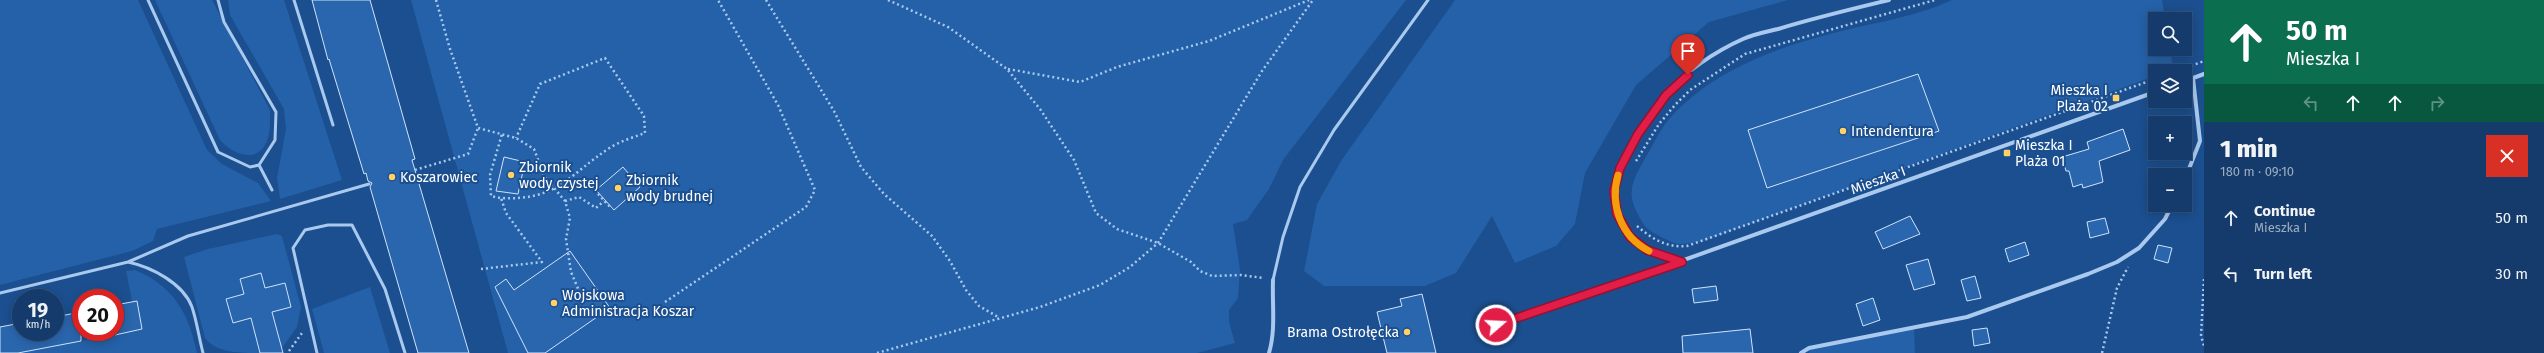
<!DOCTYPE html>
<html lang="en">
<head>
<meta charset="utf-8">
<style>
	body { margin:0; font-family:"Fira Sans",sans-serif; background:#214673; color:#f1f3f6; height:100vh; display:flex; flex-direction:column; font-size:15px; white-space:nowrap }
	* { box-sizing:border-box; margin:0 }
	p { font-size:13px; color:#9dadc1 }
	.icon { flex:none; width:22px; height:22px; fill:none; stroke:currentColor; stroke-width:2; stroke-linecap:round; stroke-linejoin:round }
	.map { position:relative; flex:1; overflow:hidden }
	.side { display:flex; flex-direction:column; background:#143b6b; width:340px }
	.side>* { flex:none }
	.hud { background:#0b6e4f; color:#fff; overflow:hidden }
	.fabs { position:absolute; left:2148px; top:12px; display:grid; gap:8px }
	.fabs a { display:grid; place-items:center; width:44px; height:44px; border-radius:0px; background:#143b6b; box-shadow:0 2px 10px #0003,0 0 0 1px #33557e; font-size:20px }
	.speed { position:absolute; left:12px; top:289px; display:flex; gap:8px; font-size:20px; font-weight:700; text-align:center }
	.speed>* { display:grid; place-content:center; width:52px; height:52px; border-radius:50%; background:#143b6b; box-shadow:0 2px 10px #0003,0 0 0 1px #33557e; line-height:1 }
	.speed small { font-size:10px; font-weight:400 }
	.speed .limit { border:6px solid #d22; background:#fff; color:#111 }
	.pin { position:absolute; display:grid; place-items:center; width:34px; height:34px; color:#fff; margin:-41px -17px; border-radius:50% 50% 50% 0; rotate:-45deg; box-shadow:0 0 4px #0007 }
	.pin .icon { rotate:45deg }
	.me { position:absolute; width:44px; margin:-22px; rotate:71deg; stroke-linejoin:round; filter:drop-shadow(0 0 3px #0008) }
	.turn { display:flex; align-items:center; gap:14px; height:84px; padding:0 16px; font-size:18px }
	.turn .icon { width:52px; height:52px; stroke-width:2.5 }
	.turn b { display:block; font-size:28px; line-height:34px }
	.lanes { display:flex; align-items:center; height:38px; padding:0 16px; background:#0003; justify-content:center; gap:20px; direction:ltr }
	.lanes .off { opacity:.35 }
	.round { display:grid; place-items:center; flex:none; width:42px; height:42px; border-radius:0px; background:#214673 }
	.overview { display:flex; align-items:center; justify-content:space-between; height:68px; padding:0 16px }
	h1 { font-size:24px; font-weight:800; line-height:30px }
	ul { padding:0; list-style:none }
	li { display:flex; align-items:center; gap:12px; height:56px; padding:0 16px }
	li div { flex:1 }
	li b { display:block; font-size:15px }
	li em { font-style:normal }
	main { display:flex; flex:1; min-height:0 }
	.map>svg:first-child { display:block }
	.green { fill:#2461a8 }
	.building { fill:#2a66ad; stroke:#cfe3fa }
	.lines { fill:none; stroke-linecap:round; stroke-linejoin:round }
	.path { stroke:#a9c9ee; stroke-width:2.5; stroke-dasharray:2 3; stroke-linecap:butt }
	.lane { stroke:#a9c9ee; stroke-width:3 }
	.street { stroke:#a9c9ee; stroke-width:4 }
	.route-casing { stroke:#92132f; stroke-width:10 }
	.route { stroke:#e11d48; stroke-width:7 }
	.slow { stroke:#f59e0b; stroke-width:7 }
	.poi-dot { fill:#ffd166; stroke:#1b4f8f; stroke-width:1.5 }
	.labels { text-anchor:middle; stroke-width:4; stroke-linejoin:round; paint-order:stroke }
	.poi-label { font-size:14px; fill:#fff; stroke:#1b4f8f; text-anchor:start }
	.street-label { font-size:14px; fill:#fff; stroke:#1b4f8f }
</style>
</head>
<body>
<main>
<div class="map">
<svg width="2204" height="353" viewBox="0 0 2204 353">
	<rect width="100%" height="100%" fill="#1b4f8f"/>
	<path class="green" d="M0 0H138L207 150 222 164 258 183 271 201 157 229 153 241 132 251 0 285Z
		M155 0H212L270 110C270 122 271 134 265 145 254 164 230 152 220 140Z
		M228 0H284L342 180 280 199 277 178 286 129 284 109 230 15Z
		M411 0H1406L1283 160 1269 189 1247 220 1233 224 1240 269 1238 298 1229 310V322L1235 343 1197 353H508Z
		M1455 0H1788L1709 22 1636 85 1585 173 1575 224 1556 246 1515 263 1492 216 1456 273 1425 286H1324L1304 271 1317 204 1341 161Z
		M1952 0H2162L2165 19H2155V49H2170L2173 69 2155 71V76L1703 241C1695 242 1687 244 1679 244 1673 244 1648 231 1645 226 1624 195 1630 185 1647 155 1653 145 1658 134 1665 124 1704 75 1771 49 1830 34 1870 23 1913 18 1952 0Z
		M277 234 282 236 301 307 297 327 282 348 272 312 291 307 285 283 265 288 260 273 240 279 244 294 226 299 233 323 251 318 260 353C240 353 216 353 205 338L184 257 208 249Z
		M135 270C174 286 189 314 197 353H18L138 330 126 271Z
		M370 287 390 353H324L312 309Z
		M1914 328 1915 353H1809V348Z"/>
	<path class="building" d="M312 0H370L415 159 412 160 469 353H418L370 187 372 183 368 181 366 173 364 174 329 59 328 60Z
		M1918 74 1939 131 1767 188 1748 130Z
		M2123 129 2130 150 2099 161 2103 182 2083 188 2082 184 2073 187 2069 171H2066L2062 157 2089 149 2087 142Z
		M504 157 525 162 518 194 496 191Z
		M623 167 640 187 614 210 596 190Z
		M1910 216 1920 234 1883 249 1875 232Z
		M2105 218 2109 233 2090 238 2087 222Z
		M2025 242 2029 255 2009 262 2005 249Z
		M2158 245 2172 248 2168 263 2154 259Z
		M570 251 610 308 545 353H528L495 287 506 279 514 290Z
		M1928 259 1935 284 1914 290 1906 265Z
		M261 273 265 288 285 283 291 307 272 312 283 353H260L251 318 233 323 226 299 244 294 240 279Z
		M1975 276 1981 298 1967 301 1961 280Z
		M1716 286 1718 300 1694 303 1692 289Z
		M1422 294 1436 353H1387L1377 312 1402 306 1400 299Z
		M1873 298 1880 320 1863 326 1856 304Z
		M137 301 142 329 115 335V305Z
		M81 312V341L18 353H0V327L21 323V332H55V317Z
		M1987 328 1990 343 1974 346 1972 330Z
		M1750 329 1753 353H1683L1682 336Z"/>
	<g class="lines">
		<path class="path" d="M436 0 450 49 478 128 516 138 534 149 544 176 565 201 570 218 566 239 571 272 582 298
			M766 0 834 111 861 167 884 194 932 236 950 261 966 290 979 306 998 317
			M888 0 948 27 1007 69 1040 109 1074 160 1096 213 1117 229 1158 243 1191 262 1200 271 1212 276 1241 275 1263 278
			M1008 69 1080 82 1117 67 1209 41 1309 0
			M2177 71 2204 61
			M1636 161 1659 124 1675 105 1690 90 1745 54 1935 0
			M415 170 468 154 478 128
			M598 194 610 207
			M500 198 491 196 490 175 502 134
			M565 201 579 197 596 208 604 201
			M1637 226C1652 239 1667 248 1687 246L2155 79
			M481 269 542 262 506 213 501 198C558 201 568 175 611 147 621 141 634 137 645 133L644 116 605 58 540 84 516 138
			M2204 279 2201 336 2204 346
			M665 302 806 207 815 190 778 105 718 0
			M289 351 302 333
			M877 353 1040 307 1100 285 1130 267 1158 243 1262 71 1313 0
			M2102 353 2117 288 2128 267"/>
		<path class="lane" d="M148 0 218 152 250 167 259 165 275 140 276 112 224 22 218 0
			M294 0 333 125
			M259 165 272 190
			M128 262C151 267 183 283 192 307 197 322 199 338 203 353
			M1273 280 1283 237 1300 187 1334 130 1428 0
			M0 293 128 262 188 236 369 184
			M1496 325 1608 287
			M317 353 293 248 305 230 328 225H352L385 289 405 353"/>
		<path class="street" d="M2185 81 2204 74
			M2185 179 2200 141 2193 78
			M1682 262C1664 256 1645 252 1631 237 1590 196 1636 131 1665 95 1684 72 1716 51 1743 39 1754 34 1766 32 1778 29 1814 18 1852 9 1889 0
			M1608 287 2155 92
			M1269 353C1276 329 1272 305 1273 280
			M1801 353 1809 348 1967 317 2088 274 2117 262 2139 248 2165 219 2172 205"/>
	</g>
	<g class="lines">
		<defs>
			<path id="route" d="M1496 325 1682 262 1647 250 1630 237 1617 214 1614 191 1620 168 1638 134 1666 95 1688 75"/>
		</defs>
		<use href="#route" class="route-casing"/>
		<use href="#route" class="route"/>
		<path class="slow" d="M1618 175C1610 204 1620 236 1649 251"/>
	</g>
	<g class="poi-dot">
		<rect x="2112" y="94" width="8" height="8" rx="2"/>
		<circle cx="1843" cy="131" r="4"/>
		<rect x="2003" y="149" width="8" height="8" rx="2"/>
		<circle cx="511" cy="175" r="4"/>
		<circle cx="392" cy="177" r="4"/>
		<circle cx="618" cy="188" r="4"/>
		<circle cx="554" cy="303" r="4"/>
		<circle cx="1407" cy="332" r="4"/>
	</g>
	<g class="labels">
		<g class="poi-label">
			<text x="2108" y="95" text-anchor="end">Mieszka I<tspan x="2108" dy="16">Plaża 02</tspan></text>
			<text x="1851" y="136">Intendentura</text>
			<text x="2015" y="150">Mieszka I<tspan x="2015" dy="16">Plaża 01</tspan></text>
			<text x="519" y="172">Zbiornik<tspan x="519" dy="16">wody czystej</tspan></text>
			<text x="400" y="182">Koszarowiec</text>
			<text x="626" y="185">Zbiornik<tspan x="626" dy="16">wody brudnej</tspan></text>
			<text x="562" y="300">Wojskowa<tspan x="562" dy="16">Administracja Koszar</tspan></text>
			<text x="1399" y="337" text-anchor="end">Brama Ostrołęcka</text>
		</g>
		<g class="street-label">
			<text transform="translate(1878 180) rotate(-20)" y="5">Mieszka I</text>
		</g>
	</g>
</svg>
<div class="fabs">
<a><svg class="icon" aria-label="search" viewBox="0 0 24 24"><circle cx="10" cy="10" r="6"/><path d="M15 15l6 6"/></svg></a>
<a><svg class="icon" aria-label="layers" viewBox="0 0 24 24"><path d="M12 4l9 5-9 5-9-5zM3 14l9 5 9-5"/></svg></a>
<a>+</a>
<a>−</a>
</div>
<div class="speed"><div>19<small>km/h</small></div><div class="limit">20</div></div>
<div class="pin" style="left:1688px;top:75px;background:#d93025"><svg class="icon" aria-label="arrive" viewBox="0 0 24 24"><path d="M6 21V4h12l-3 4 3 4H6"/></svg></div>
<svg class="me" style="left:1496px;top:325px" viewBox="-20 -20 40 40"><circle r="17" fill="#e11d48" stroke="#fff" stroke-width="3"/><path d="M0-11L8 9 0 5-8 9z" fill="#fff"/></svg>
</div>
<section class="side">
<div class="hud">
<div class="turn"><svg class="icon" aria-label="ahead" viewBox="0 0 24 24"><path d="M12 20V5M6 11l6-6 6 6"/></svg><div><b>50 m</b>Mieszka I</div></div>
<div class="lanes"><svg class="icon off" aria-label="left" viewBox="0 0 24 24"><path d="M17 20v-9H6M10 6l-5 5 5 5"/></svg><svg class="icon" aria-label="ahead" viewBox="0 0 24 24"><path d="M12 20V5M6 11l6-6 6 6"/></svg><svg class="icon" aria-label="ahead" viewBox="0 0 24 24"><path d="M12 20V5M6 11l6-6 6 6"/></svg><svg class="icon off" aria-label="right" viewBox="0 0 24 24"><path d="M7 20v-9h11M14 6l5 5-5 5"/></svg></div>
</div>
<div class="overview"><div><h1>1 min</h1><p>180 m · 09:10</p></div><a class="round" style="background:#d93025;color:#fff"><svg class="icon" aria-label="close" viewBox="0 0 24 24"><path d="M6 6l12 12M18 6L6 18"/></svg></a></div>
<ul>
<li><svg class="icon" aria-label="ahead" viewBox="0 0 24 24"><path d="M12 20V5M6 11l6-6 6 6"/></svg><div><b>Continue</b><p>Mieszka I</p></div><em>50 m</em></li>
<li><svg class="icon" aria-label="left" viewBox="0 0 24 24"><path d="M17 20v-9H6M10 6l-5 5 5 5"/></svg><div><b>Turn left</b></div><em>30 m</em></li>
</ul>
</section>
</main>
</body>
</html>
